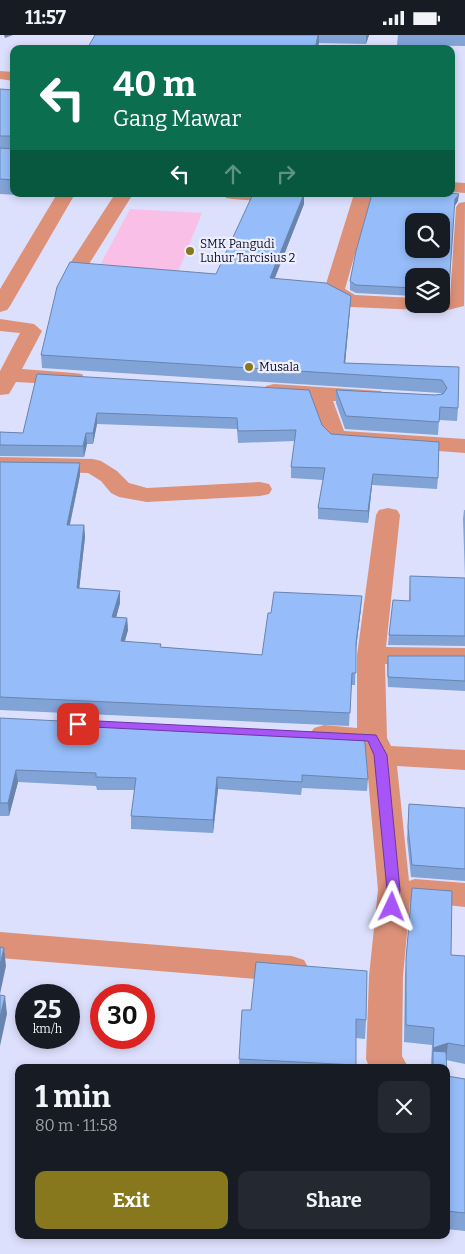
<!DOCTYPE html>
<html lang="en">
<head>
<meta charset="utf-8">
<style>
	body { margin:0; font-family:Bitter,serif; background:#242831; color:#f1f3f6; height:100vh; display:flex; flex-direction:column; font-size:19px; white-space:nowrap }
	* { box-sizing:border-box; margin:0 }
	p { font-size:16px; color:#9ea1a6 }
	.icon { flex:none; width:28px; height:28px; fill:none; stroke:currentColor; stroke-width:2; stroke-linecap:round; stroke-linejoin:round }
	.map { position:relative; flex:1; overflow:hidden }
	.side { position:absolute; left:15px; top:1029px; width:435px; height:175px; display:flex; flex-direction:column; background:#171b24; border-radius:10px; box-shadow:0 2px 8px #0003 }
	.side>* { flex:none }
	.banner { position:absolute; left:10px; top:10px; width:445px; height:152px; border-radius:10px; box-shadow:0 2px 8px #0003; background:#0b6e4f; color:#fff; overflow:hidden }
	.fabs { position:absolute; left:405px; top:178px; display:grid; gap:10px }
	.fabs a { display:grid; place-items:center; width:45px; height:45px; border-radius:10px; background:#171b24; box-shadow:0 2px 8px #0003; font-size:25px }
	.speed { position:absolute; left:15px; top:949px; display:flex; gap:10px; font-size:25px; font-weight:700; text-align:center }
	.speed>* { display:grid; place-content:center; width:65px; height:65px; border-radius:50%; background:#171b24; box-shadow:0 2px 8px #0003; line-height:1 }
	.speed small { font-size:12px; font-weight:400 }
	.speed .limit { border:8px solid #d22; background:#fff; color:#111 }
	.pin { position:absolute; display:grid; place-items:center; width:42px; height:42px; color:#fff; margin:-21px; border-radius:10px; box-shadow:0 2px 8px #0006 }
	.me { position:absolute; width:55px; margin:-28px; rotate:2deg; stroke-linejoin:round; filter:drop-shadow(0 0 4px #0008) }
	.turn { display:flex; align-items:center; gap:18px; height:105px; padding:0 20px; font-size:22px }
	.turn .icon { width:65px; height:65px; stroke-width:2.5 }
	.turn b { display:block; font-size:35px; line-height:42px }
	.lanes { display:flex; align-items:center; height:48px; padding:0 20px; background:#0003; justify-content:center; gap:25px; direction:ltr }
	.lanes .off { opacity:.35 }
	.round { display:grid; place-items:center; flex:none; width:52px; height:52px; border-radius:10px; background:#242831 }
	.overview { display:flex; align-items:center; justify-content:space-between; height:85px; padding:0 20px }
	h1 { font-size:30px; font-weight:700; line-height:38px }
	.button { display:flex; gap:10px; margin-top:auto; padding:10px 20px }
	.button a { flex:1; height:58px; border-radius:10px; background:#88781d; color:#fff; font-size:20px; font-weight:700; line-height:58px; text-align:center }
	.button a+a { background:#242831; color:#f1f3f6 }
	.status { display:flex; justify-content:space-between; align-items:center; height:35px; padding:0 25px; background:#171b24; direction:ltr }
	.status svg { height:14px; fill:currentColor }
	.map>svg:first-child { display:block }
	.green { fill:#fabfe7 }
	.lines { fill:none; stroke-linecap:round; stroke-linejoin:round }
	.minor { fill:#dd9179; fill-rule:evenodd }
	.wall { fill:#81a3d6 }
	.shaded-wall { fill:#6984ae }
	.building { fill:#96bdf9; stroke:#6984ae; fill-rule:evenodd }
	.route { fill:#a855f7; stroke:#6d37a1 }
	.poi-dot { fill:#88781d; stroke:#eceefd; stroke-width:2 }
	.labels { text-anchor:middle; stroke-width:4.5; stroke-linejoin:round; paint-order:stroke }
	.far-poi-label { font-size:12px; fill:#0e0e27; stroke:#eceefd; text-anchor:start }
</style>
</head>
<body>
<div class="status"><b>11:57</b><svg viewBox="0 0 49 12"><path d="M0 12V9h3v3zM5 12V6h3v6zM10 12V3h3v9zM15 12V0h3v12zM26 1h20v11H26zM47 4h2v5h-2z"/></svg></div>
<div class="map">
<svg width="465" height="1219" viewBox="0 0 465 1219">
	<rect width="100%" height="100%" fill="#dce0fd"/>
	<path class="green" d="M130 174 202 178 178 237 99 232Z"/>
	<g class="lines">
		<path class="minor" d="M0 36 14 37V46L0 44Z
			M451 147 465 148V158L451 157Z
			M57 159H75L10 271 7 275 0 277V254Z
			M115 159H133L84 237 77 239 70 237 67 233Z
			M223 159H291L296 163 293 167 287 168 232 164 226 163Z
			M354 159H372L345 254 355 260 414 263V269H441V264L450 263 456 172 459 168 465 167 464 271 444 276 351 272 328 261 325 257V252Z
			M0 284 34 289 42 296 22 334 74 338 82 339 85 344 82 349 74 350 16 347 9 359 0 360V336L20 298 0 296Z
			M274 349 381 356 384 361 381 366 373 368 333 366 344 396 465 404V418L331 408 323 400 310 364 266 361 263 356 266 351Z
			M0 422 93 424 101 426 117 436 129 448 147 453 260 447 269 449 272 454 269 459 260 461 147 467 119 462 111 458 101 446 88 438 0 436Z
			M388 473 397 475 400 480 386 612 465 613V629H385L387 703 391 711 465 715V735L397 731 409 846 415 844 465 848V872L410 866 403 941 402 1021 408 1032H369L366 1024 369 941 378 855 366 720 362 712 324 710 314 707 309 700 314 693 324 690 357 693V620L376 480 379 475Z
			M0 897 292 921 304 925 309 934 304 943 292 947 0 923Z"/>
	</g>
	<path class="wall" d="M95 0H369L366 9 319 8Z
		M398 0H465V11L397 10Z
		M0 54 14 55V159H53L50 162 0 159Z
		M458 166 454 172 448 261 441 262V241H414V261L356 258 350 255V246Z
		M304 169 275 243 351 261 345 328 459 332 458 373 457 386 439 385 438 400 345 394 336 368V355L435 360 441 359V358L42 333 41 320 216 239Z
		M37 339 322 390 331 399 438 443 437 454 372 450 368 488 318 484V473L323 445 291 443V432L295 406 238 408 237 394 97 389 93 409H87L84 422 0 421V397L23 398Z
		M0 427 80 428V440L70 490H84L85 502 79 553 120 556V568L116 582 127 583 128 595 125 606 161 612 262 620 361 573 356 615 355 650H351L349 691 0 675Z
		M464 475H465V611L388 610 389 600 409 566 410 541 465 543 463 484Z
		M388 621H465V656L388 652 387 631Z
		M0 683 368 744 367 756 302 753 301 760 218 754 213 798 131 794V781L135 755H97L96 751 18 747 9 781H0Z
		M409 769 465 773V846L411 842 407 804Z
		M412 853 451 920 465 921V1029L446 1025 447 1041 465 1044V1196L446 1194V1032H431L432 1010 404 1007 405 941Z
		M242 975 366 985 365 1004 356 1003V1032H239Z"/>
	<path class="shaded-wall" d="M4 0H13L5 3Z
		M318 0H319V8L318 14H315Z
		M366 0H369L366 9Z
		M304 159V169L270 255V243Z
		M459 159 458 166 454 172 455 164Z
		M449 253 448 261 441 262V254Z
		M351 261 350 274 344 341V328Z
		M97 378V389L93 409V398Z
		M86 398 87 409 84 422 83 411Z
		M80 428V440L67 502V490Z
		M373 439 372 450 368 488V476Z
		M84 490 85 502 78 565 77 553Z
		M120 556V568L113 594 112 582Z
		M362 561 361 573 355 620 356 608Z
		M127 583 128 595 121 618V606Z
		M16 735 18 747 9 781 8 768Z
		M217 742 218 754 213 798V785Z
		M4 913 6 931 0 959V930Z
		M5 961 7 979 0 1011V982Z
		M448 1008 446 1025 433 1016 431 1030 433 1013Z"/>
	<path class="building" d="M95 0H318L315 14H87Z
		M0 54 14 55V101H0Z
		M0 113 14 114V145L0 144Z
		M451 158 459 159 455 164 449 253 441 254V241H414V253L356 250 350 246 356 216 372 159ZM414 186H441V214H414Z
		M253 159H304L270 243 326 248 351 261 344 328 459 332 458 373 440 372 439 387 346 381 336 355 435 360 443 359 447 353 442 345 41 320 57 252 70 227 216 239Z
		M37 339 309 355 322 390 331 399 439 407 438 443 373 439 368 476 318 473 325 433 291 432 296 395 238 396 237 383 97 378 93 398H86L83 411 0 410V397L23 398Z
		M0 427 80 428 67 490H84L77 553 120 556 112 582 127 583 121 606 161 609 160 612 262 620 268 578H271L274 557 362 561 356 608V638H352L350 678 0 662Z
		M410 541 465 543V601L389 600 393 565 410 566Z
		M388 621H465V646L388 642Z
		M0 683 362 701 365 708 368 744 302 740V747L217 742 213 785 131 781 136 743 96 742V738L16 735 8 768H0Z
		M409 769 465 773V834L412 830 408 792Z
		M412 853 452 856 451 920 465 921V1011L448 1008 433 1013 434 993 406 990V924Z
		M0 912 4 913 0 930Z
		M256 927 367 936 366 985 356 984V1030L239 1024 242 975H251Z
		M0 960 5 961 0 982Z
		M433 1016 446 1017 447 1041 465 1044V1178L446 1176V1032H433Z"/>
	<path class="route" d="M78 685 376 700 387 720 400 855 397 876H387L385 872 387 855 374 720 368 706 74 691 72 689Z"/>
	<g class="poi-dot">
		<circle cx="190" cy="216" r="5"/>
		<circle cx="249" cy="332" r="5"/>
	</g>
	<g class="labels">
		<g class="far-poi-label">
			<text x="200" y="213">SMK Pangudi<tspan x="200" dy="14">Luhur Tarcisius 2</tspan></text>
			<text x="259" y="336">Musala</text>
		</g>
	</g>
</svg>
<div class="fabs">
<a><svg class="icon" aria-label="search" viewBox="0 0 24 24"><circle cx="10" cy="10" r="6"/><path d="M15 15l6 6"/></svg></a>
<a><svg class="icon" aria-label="layers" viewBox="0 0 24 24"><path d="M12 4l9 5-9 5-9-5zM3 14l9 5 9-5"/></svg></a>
</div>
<div class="speed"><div>25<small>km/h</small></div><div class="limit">30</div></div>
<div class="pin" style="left:78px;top:689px;background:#d93025"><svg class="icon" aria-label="arrive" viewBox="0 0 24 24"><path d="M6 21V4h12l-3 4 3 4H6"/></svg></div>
<svg class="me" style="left:392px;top:872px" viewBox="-20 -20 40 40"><path d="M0-17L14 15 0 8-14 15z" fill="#a855f7" stroke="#fff" stroke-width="4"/></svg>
<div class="banner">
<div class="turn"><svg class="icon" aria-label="left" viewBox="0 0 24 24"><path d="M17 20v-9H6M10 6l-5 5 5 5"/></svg><div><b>40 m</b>Gang Mawar</div></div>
<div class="lanes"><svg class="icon" aria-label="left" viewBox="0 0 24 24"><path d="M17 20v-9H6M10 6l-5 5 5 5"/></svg><svg class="icon off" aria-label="ahead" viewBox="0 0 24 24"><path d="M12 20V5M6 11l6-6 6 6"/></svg><svg class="icon off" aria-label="right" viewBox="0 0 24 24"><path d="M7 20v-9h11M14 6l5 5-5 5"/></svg></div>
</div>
<section class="side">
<div class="overview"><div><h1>1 min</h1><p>80 m · 11:58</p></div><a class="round"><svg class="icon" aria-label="close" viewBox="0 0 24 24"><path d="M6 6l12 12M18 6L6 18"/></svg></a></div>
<div class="button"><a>Exit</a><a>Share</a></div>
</section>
</div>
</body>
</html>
